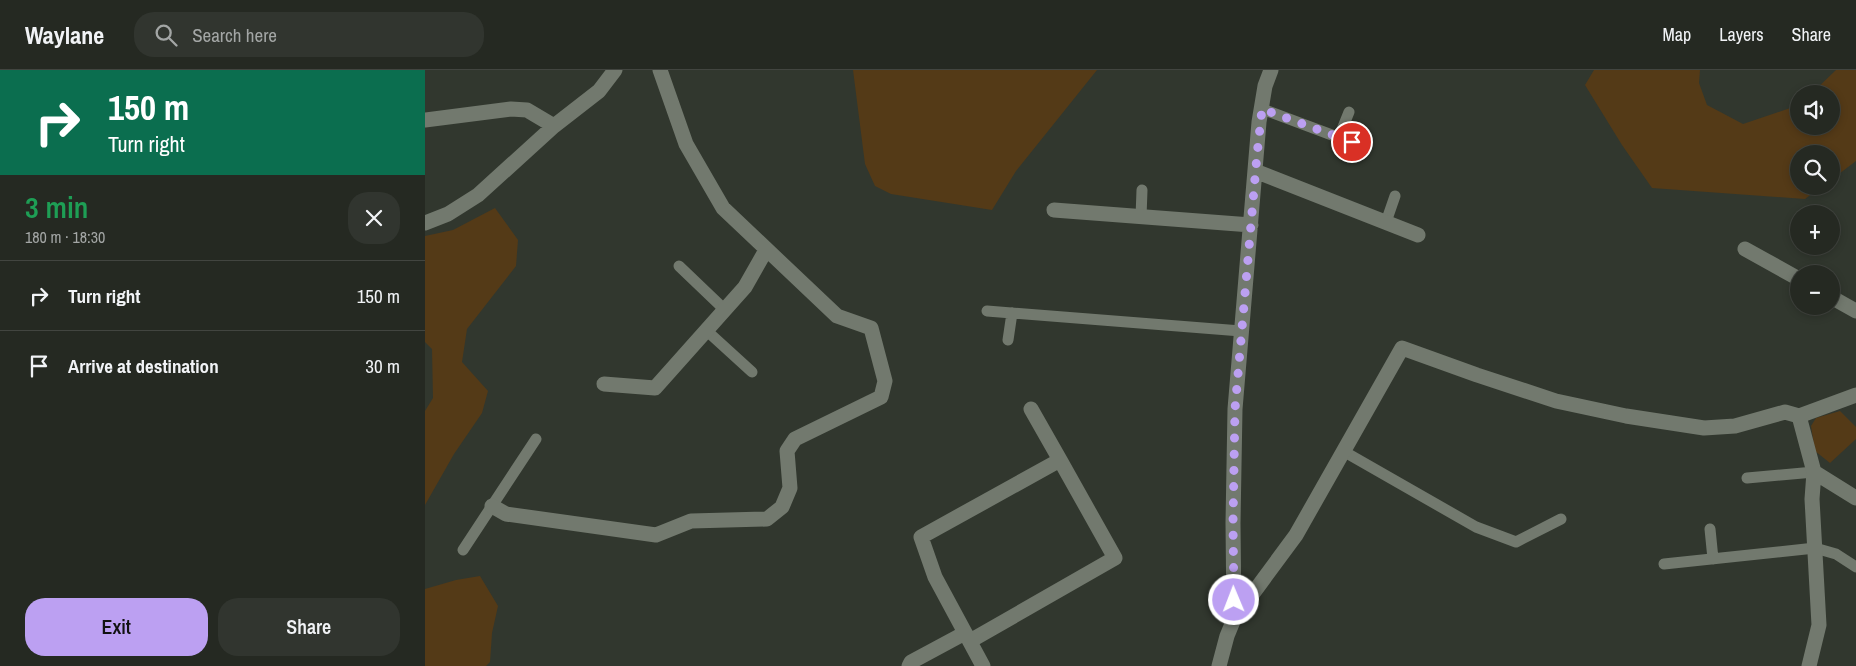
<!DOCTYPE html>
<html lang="en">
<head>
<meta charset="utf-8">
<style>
	body { margin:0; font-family:"Archivo Narrow",sans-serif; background:#31352f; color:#f1f3f6; height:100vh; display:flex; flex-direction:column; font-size:19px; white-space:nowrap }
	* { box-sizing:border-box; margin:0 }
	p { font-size:16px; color:#a3a6a5 }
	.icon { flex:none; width:28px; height:28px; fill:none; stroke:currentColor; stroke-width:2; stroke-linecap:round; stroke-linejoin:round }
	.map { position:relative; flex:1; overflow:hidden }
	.drawer { display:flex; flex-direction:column; background:#252922; width:425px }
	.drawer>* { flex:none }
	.guide { background:#0b6e4f; color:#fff; overflow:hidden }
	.controls { position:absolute; left:1365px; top:15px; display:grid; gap:10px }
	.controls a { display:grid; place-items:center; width:50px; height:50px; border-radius:50%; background:#252922; box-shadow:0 2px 8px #0003,0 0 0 1px #424540; font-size:25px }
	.pin { position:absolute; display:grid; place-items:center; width:42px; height:42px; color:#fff; margin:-21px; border:2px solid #fff; border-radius:50%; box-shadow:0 1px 5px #0007 }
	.me { position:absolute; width:55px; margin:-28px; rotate:359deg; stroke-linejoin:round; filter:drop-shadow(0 0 4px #0008) }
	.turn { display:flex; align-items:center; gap:18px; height:105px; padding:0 25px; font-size:22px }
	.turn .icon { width:65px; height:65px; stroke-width:2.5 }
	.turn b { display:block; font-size:35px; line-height:42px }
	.round { display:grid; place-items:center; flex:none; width:52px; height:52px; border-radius:20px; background:#31352f }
	.summary { display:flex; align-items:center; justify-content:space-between; height:85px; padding:0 25px }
	h1 { font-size:30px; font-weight:600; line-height:38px; color:#1e9e55 }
	.button { display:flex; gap:10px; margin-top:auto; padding:10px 25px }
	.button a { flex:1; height:58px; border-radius:20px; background:#bca0f2; color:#111; font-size:20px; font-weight:600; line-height:58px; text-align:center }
	.button a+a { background:#31352f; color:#f1f3f6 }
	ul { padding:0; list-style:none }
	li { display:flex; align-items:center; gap:15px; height:70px; padding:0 25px; border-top:1px solid #424540 }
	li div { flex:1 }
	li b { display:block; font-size:19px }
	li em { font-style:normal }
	header { display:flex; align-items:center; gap:30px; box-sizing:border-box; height:70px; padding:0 25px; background:#252922; border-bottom:1px solid #424540 }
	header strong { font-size:24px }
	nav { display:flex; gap:28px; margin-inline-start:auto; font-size:18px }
	.search { width:350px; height:45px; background:#31352f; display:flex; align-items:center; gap:12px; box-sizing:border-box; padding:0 18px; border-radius:20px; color:#a3a6a5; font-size:19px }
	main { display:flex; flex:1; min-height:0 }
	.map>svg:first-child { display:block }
	.green { fill:#543a17 }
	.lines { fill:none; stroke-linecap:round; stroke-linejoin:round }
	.lane { stroke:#72796e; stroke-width:11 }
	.street { stroke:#72796e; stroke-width:15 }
	.route { stroke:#bca0f2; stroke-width:9; stroke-dasharray:0 16.2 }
</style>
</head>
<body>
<header>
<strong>Waylane</strong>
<div class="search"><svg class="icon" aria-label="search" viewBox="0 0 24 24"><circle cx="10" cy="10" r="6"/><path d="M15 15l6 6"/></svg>Search here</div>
<nav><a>Map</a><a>Layers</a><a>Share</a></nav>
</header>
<main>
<section class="drawer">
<div class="guide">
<div class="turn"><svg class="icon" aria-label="right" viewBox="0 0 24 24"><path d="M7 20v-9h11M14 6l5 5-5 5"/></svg><div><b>150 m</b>Turn right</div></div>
</div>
<div class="summary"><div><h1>3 min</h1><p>180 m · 18:30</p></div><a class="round"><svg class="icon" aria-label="close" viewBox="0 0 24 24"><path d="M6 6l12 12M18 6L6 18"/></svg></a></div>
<ul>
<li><svg class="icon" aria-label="right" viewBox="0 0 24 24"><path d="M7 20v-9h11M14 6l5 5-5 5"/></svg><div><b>Turn right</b></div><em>150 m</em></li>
<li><svg class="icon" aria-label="arrive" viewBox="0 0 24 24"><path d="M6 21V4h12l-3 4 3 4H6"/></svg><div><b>Arrive at destination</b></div><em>30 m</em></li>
</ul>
<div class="button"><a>Exit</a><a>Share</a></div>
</section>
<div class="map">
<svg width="1431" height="596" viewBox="0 0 1431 596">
	<rect width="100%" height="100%" fill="#31372e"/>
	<path class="green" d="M428 0H672L591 101 567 140 466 124 450 116 440 94Z
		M1169 0H1275L1274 13 1282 35 1318 54 1374 35V56H1406V24H1386L1411 0H1431V91L1406 110V84H1374V116H1397L1380 129 1227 118 1197 75 1160 15Z
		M70 138 93 170 91 196 42 259 37 292 63 321 57 343 29 384 0 435V341L8 328 7 279 0 272V166L28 160Z
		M1415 341 1431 357V369L1405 393 1390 381 1386 356 1391 348Z
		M55 506 73 536 67 563 65 592 61 596H0V519L31 510Z"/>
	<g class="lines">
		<path class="lane" d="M837 39 939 77
			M914 67 924 42
			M716 147 717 120
			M961 152 970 126
			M254 196 300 240
			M562 241 816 261
			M282 261 327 302
			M583 270 587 243
			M918 381 1051 457 1091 472 1136 449
			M1322 408 1389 402
			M1285 459 1288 489
			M38 480 111 369
			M1239 494 1390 478 1411 484 1431 497"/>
		<path class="street" d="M0 50 86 39 102 40 129 56
			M830 101 993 165
			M629 140 826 155
			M0 153 23 144 53 125 129 56 174 21 190 0
			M1320 179 1374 209
			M1406 227 1431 241
			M179 314 230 318 320 217 341 180
			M606 339 635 390
			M1374 346 1389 402 1387 429 1394 555 1384 596
			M1389 402 1431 428
			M67 436 81 444 231 465 266 451 342 449 357 437 365 418 362 381 370 369 456 327 460 311 446 258 412 246 298 138 261 74 235 0
			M809 549 808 453 810 339 834 52 840 16 846 0
			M545 571 690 488 635 390 496 467 510 507 558 596
			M484 596 486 592 540 563
			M794 596 802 566 809 549 871 465 977 278 1052 305 1131 331 1201 346 1279 358 1310 356 1360 342 1374 346 1431 325"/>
	</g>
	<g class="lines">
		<path class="route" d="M809 530 808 453 810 339 832 85 837 39 927 72"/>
	</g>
</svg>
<div class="controls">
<a><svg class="icon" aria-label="sound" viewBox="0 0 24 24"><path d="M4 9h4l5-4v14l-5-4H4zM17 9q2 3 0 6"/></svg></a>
<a><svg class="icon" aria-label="search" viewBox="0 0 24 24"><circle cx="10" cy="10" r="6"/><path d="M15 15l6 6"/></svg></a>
<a>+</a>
<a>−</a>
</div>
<div class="pin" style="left:927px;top:72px;background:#d93025"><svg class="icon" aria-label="arrive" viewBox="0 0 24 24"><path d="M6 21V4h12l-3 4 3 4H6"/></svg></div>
<svg class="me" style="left:809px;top:530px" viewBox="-20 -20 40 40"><circle r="17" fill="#bca0f2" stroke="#fff" stroke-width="3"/><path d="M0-11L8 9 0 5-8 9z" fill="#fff"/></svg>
</div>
</main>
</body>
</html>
